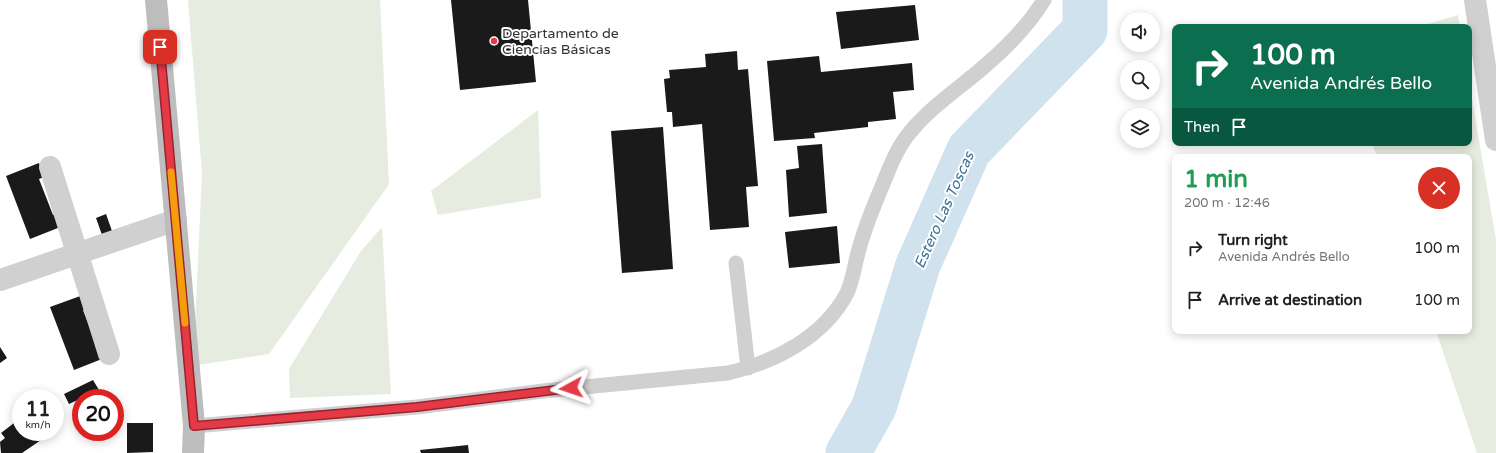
<!DOCTYPE html>
<html lang="en">
<head>
<meta charset="utf-8">
<style>
	body { margin:0; font-family:"Varela Round",sans-serif; background:#f2f2f2; color:#202124; height:100vh; display:flex; flex-direction:column; font-size:15px; white-space:nowrap }
	* { box-sizing:border-box; margin:0 }
	p { font-size:13px; color:#757577 }
	.icon { flex:none; width:22px; height:22px; fill:none; stroke:currentColor; stroke-width:2; stroke-linecap:round; stroke-linejoin:round }
	.map { position:relative; flex:1; overflow:hidden }
	.side { position:absolute; left:1172px; top:154px; width:300px; height:180px; display:flex; flex-direction:column; background:#fff; border-radius:8px; box-shadow:0 2px 10px #0003 }
	.side>* { flex:none }
	.banner { position:absolute; left:1172px; top:24px; width:300px; height:122px; border-radius:8px; box-shadow:0 2px 10px #0003; background:#0b6e4f; color:#fff; overflow:hidden }
	.controls { position:absolute; left:1120px; top:12px; display:grid; gap:8px }
	.controls a { display:grid; place-items:center; width:40px; height:40px; border-radius:50%; background:#fff; box-shadow:0 2px 10px #0003; font-size:20px }
	.speed { position:absolute; left:12px; top:389px; display:flex; gap:8px; font-size:20px; font-weight:700; text-align:center }
	.speed>* { display:grid; place-content:center; width:52px; height:52px; border-radius:50%; background:#fff; box-shadow:0 2px 10px #0003; line-height:1 }
	.speed small { font-size:10px; font-weight:400 }
	.speed .limit { border:6px solid #d22; background:#fff; color:#111 }
	.pin { position:absolute; display:grid; place-items:center; width:34px; height:34px; color:#fff; margin:-17px; border-radius:8px; box-shadow:0 2px 6px #0006 }
	.me { position:absolute; width:44px; margin:-22px; rotate:265deg; stroke-linejoin:round; filter:drop-shadow(0 0 3px #0008) }
	.turn { display:flex; align-items:center; gap:14px; height:84px; padding:0 12px; font-size:18px }
	.turn .icon { width:52px; height:52px; stroke-width:2.5 }
	.turn b { display:block; font-size:28px; line-height:34px }
	.then { display:flex; align-items:center; height:38px; padding:0 12px; background:#0003; gap:8px; font-size:15px }
	.round { display:grid; place-items:center; flex:none; width:42px; height:42px; border-radius:21px; background:#f2f2f2 }
	.head { display:flex; align-items:center; justify-content:space-between; height:68px; padding:0 12px }
	h1 { font-size:24px; font-weight:700; line-height:30px; color:#1e9e55 }
	ul { padding:0; list-style:none }
	li { display:flex; align-items:center; gap:12px; height:52px; padding:0 12px }
	li div { flex:1 }
	li b { display:block; font-size:15px }
	li em { font-style:normal }
	.map>svg:first-child { display:block }
	.green { fill:#e6ecdf }
	.lines { fill:none; stroke-linecap:round; stroke-linejoin:round }
	.river { stroke:#cfe2ee; stroke-width:45 }
	.building { fill:#1a1a1a }
	.service { stroke:#d0d0d0; stroke-width:15 }
	.minor { stroke:#d0d0d0; stroke-width:22 }
	.secondary { stroke:#bdbdbd; stroke-width:22 }
	.route-casing { stroke:#96252e; stroke-width:10 }
	.route { stroke:#e63946; stroke-width:7 }
	.slow { stroke:#f59e0b; stroke-width:7 }
	.poi-dot { fill:#e63946; stroke:#fff; stroke-width:1.5 }
	.labels { text-anchor:middle; stroke-width:4; stroke-linejoin:round; paint-order:stroke }
	.poi-label { font-size:14px; fill:#333; stroke:#fff; text-anchor:start }
	.water-label { font-size:15px; font-style:italic; fill:#3f7597; stroke:#fff }
</style>
</head>
<body>
<div class="map">
<svg width="1496" height="453" viewBox="0 0 1496 453">
	<rect width="100%" height="100%" fill="#fff"/>
	<path class="green" d="M188 0H380L389 184 269 354 198 365 194 347 202 174Z
		M1458 15 1460 27H1418Z
		M1469 81 1496 240V453H1477L1436 331H1469V157H1377L1372 143H1469Z
		M538 110 541 198 438 215 431 191Z
		M382 227 391 394 290 398 289 369 361 251Z"/>
	<g class="lines">
		<path class="river" d="M848 453 874 407 918 265 969 150 1085 30V0"/>
	</g>
	<path class="building" d="M451 0H528L536 82 460 90Z
		M915 5 919 40 841 49 836 12Z
		M737 51 738 70 748 69 758 186 746 187 749 227 710 230 702 124 673 127 672 112H667L664 79 670 78 669 70 706 67 705 54Z
		M819 56 821 72 912 63 914 90 893 92 896 119 868 122V127L814 133 815 138 774 141 767 61Z
		M663 127 673 269 622 273 611 131Z
		M822 144 827 213 789 217 786 170 799 168 797 146Z
		M39 163 44 177 39 179 53 215 58 213 63 226 30 239 6 176Z
		M106 214 112 231 102 235 96 218Z
		M837 226 840 263 789 268 785 232Z
		M83 295 88 308 83 310 97 346 107 357 74 370 50 307Z
		M0 347 7 358 0 363Z
		M93 380 99 390 69 404 64 394Z
		M14 423 18 429 21 427V432H40L44 438 22 453H1L0 442 5 438 1 433Z
		M127 423H153V452L127 453Z
		M468 445 469 453H421L420 450Z"/>
	<g class="lines">
		<path class="service" d="M736 263 748 368
			M194 426 417 407 543 391 728 373C775 362 824 337 847 293 853 280 855 263 859 249 865 227 874 205 883 184 890 166 898 146 911 131 933 105 961 87 986 65 1008 46 1029 25 1044 0"/>
		<path class="minor" d="M1475 0 1496 140
			M50 167 109 354
			M0 280 176 220"/>
		<path class="secondary" d="M156 0 194 426 193 453"/>
	</g>
	<g class="lines">
		<defs>
			<path id="route" d="M160 47 194 426 417 407 571 388"/>
		</defs>
		<use href="#route" class="route-casing"/>
		<use href="#route" class="route"/>
		<path class="slow" d="M171 172 185 323"/>
	</g>
	<circle class="poi-dot" cx="494" cy="41" r="4"/>
	<g class="labels">
		<g class="poi-label">
			<text x="502" y="38">Departamento de<tspan x="502" dy="16">Ciencias Básicas</tspan></text>
		</g>
		<g class="water-label">
			<text transform="translate(944 210) rotate(-66)" y="5">Estero Las Toscas</text>
		</g>
	</g>
</svg>
<div class="controls">
<a><svg class="icon" aria-label="sound" viewBox="0 0 24 24"><path d="M4 9h4l5-4v14l-5-4H4zM17 9q2 3 0 6"/></svg></a>
<a><svg class="icon" aria-label="search" viewBox="0 0 24 24"><circle cx="10" cy="10" r="6"/><path d="M15 15l6 6"/></svg></a>
<a><svg class="icon" aria-label="layers" viewBox="0 0 24 24"><path d="M12 4l9 5-9 5-9-5zM3 14l9 5 9-5"/></svg></a>
</div>
<div class="speed"><div>11<small>km/h</small></div><div class="limit">20</div></div>
<div class="pin" style="left:160px;top:47px;background:#d93025"><svg class="icon" aria-label="arrive" viewBox="0 0 24 24"><path d="M6 21V4h12l-3 4 3 4H6"/></svg></div>
<svg class="me" style="left:571px;top:388px" viewBox="-20 -20 40 40"><path d="M0-17L14 15 0 8-14 15z" fill="#e63946" stroke="#fff" stroke-width="4"/></svg>
<div class="banner">
<div class="turn"><svg class="icon" aria-label="right" viewBox="0 0 24 24"><path d="M7 20v-9h11M14 6l5 5-5 5"/></svg><div><b>100 m</b>Avenida Andrés Bello</div></div>
<div class="then">Then<svg class="icon" aria-label="arrive" viewBox="0 0 24 24"><path d="M6 21V4h12l-3 4 3 4H6"/></svg></div>
</div>
<section class="side">
<div class="head"><div><h1>1 min</h1><p>200 m · 12:46</p></div><a class="round" style="background:#d93025;color:#fff"><svg class="icon" aria-label="close" viewBox="0 0 24 24"><path d="M6 6l12 12M18 6L6 18"/></svg></a></div>
<ul>
<li><svg class="icon" aria-label="right" viewBox="0 0 24 24"><path d="M7 20v-9h11M14 6l5 5-5 5"/></svg><div><b>Turn right</b><p>Avenida Andrés Bello</p></div><em>100 m</em></li>
<li><svg class="icon" aria-label="arrive" viewBox="0 0 24 24"><path d="M6 21V4h12l-3 4 3 4H6"/></svg><div><b>Arrive at destination</b></div><em>100 m</em></li>
</ul>
</section>
</div>
</body>
</html>
